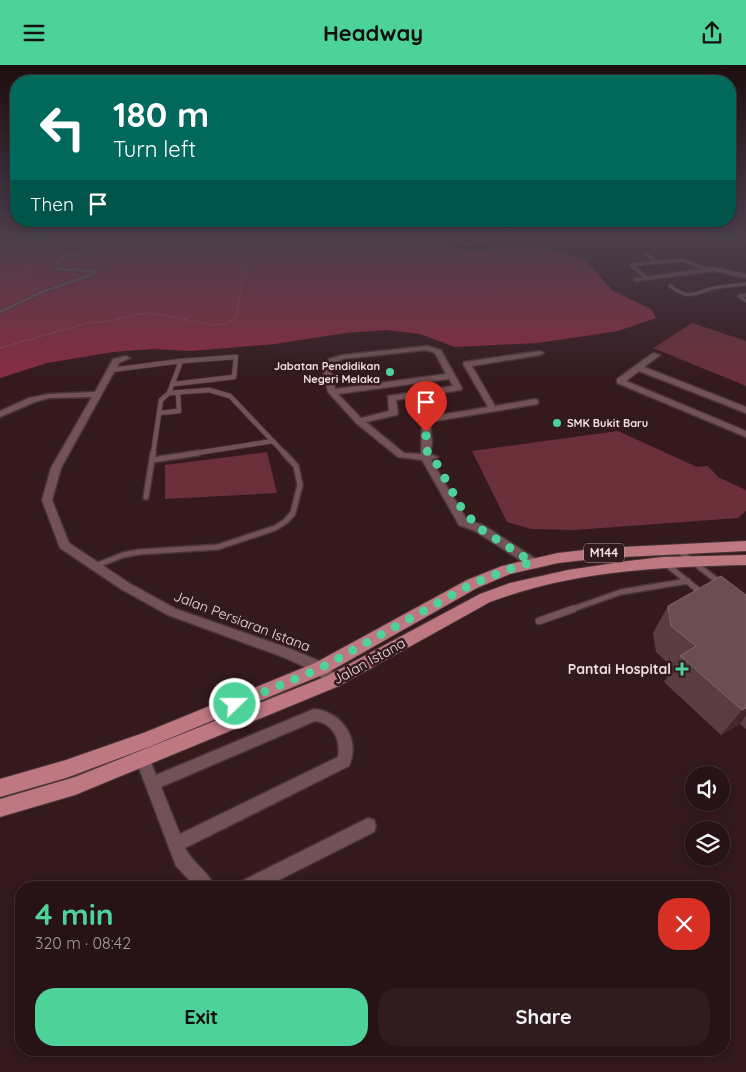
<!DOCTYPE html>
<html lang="en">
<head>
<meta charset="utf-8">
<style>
	body { margin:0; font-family:Quicksand,sans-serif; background:#2f1c1f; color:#f1f3f6; height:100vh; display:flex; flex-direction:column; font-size:19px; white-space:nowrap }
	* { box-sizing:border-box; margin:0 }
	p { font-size:16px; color:#a49ea1 }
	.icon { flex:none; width:28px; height:28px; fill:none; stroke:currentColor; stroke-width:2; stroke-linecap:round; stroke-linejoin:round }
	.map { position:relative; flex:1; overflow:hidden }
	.drawer { position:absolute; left:15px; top:816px; width:715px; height:175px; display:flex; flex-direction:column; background:#271316; border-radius:20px; box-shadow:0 2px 8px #0003,0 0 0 1px #433235 }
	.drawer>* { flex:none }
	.top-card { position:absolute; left:10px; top:10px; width:726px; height:152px; border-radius:20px; box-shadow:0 2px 8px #0003,0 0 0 1px #433235; background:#00695c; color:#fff; overflow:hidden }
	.fabs { position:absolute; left:685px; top:701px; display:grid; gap:10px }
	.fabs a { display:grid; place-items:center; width:45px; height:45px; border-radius:50%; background:#271316; box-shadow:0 2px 8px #0003,0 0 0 1px #433235; font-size:25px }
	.pin { position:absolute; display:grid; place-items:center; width:42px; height:42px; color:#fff; margin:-51px -21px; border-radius:50% 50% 50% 0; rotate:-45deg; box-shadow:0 0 5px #0007 }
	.pin .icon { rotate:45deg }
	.me { position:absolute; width:55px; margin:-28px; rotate:68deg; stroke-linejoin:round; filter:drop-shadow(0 0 4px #0008) }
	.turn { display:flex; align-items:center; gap:18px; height:105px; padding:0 20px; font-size:22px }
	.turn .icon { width:65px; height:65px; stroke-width:2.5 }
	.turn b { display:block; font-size:35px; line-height:42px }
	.then { display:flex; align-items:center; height:48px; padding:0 20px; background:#0003; gap:10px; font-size:19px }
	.round { display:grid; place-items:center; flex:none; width:52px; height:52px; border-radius:20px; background:#2f1c1f }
	.overview { display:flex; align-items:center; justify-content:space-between; height:85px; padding:0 20px }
	h1 { font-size:30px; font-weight:700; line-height:38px; color:#4dd39a }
	.primary-button { display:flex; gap:10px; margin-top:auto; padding:10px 20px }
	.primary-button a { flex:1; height:58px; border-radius:20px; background:#4dd39a; color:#111; font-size:20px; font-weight:700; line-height:58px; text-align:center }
	.primary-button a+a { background:#2f1c1f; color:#f1f3f6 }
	header { display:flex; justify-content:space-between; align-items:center; height:65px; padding:0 20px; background:#4dd39a; color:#111; font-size:22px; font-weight:700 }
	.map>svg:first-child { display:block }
	.green { fill:#6b2f39 }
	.forest { fill:#882c3f }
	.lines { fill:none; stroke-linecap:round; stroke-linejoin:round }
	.service-far3-casing { stroke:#493437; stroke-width:4.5 }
	.service-far2-casing { stroke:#493437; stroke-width:6 }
	.service-far1-casing { stroke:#493437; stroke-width:8 }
	.service-casing { stroke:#493437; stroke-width:9 }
	.minor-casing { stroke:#493437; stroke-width:3 }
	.primary-casing { stroke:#493437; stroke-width:2 }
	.path { stroke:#8e777a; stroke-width:1; stroke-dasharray:1 2; stroke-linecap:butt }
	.service-far3 { stroke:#725256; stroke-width:3 }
	.service-far2 { stroke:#725256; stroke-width:4.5 }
	.service-far1 { stroke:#725256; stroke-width:5 }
	.service { stroke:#725256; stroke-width:7 }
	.minor { fill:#725256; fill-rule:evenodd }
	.primary { fill:#be7881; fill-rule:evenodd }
	.wall { fill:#5a3d41 }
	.shaded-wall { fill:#44272b }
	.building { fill:#6b4e52; stroke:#806568 }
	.route { stroke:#4dd39a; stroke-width:9; stroke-dasharray:0 16.2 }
	.poi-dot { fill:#4dd39a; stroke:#34191d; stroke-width:2 }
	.labels { text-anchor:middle; stroke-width:5; stroke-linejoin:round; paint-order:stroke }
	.far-poi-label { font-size:11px; font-weight:bold; fill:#f1dee0; stroke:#34191d; text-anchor:end }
	.shield { fill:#34191d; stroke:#b8a3a6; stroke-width:1 }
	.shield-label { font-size:12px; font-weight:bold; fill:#f1dee0 }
	.street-label { font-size:14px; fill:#f1dee0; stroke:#34191d }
	.poi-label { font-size:14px; font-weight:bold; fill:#f1dee0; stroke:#34191d; text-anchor:end }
</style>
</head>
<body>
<header><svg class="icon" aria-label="menu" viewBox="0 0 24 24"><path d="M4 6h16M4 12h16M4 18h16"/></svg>Headway<svg class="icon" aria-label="share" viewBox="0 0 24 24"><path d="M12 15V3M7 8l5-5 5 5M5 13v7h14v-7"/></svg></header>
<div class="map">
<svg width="746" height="1007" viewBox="0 0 746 1007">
	<rect width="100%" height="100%" fill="#34191d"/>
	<path class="green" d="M692 258 746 276V321L653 283Z
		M618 366 697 402 708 401 718 412 746 425V446L738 453 575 465 531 464 507 457 472 386Z
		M267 387 277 428 165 434V400Z"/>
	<path class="forest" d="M0 174H438L460 184 479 185 517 181 551 184 586 196 613 226 651 244 656 253 618 266 538 278 455 282 420 269 386 265 346 268 275 279 191 286 152 284 113 287 47 298 0 313Z"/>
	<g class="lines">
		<defs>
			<path id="service-far3" d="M646 189 656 196
				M647 213 631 200 682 195 706 204
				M670 221C688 234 691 230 710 224 721 220 735 221 746 219
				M746 230 739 231 746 236
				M0 247 42 227 88 211 96 206 57 204V196L62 191 96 186 117 174"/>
			<path id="service-far2" d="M111 305 181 296 236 292 234 312 174 319
				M169 328 209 325 230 331 285 389
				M159 348 179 346 178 328
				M153 389 161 335 169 328 181 296
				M190 389 273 376"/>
			<path id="service-far1" d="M152 395 198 388
				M146 432 153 388
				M678 485 720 518
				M666 499 703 529
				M95 501 123 490 139 487 218 482 275 463 286 456 293 448 300 420 296 401 284 388
				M570 545 621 527 688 516"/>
			<path id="service" d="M539 556 573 544"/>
			<path id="minor" d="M452 174 470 177 488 174C477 182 462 183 452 174Z
				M714 202 746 209V213L714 206 636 216 633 214Z
				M427 281 441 285 462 323 461 325 396 335 398 348 397 350 366 357 404 388 421 389 422 353 488 342 463 299 464 297 540 286 544 288 540 290 472 301 495 341 535 334 538 335V339L430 357 432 378 430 389 438 392 431 395 467 455 483 460 536 494 538 497 536 500H528L475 466 459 460 422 395 398 392 356 358 328 327 323 305 329 294 342 290ZM426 285 435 288 446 309 335 324 331 305 335 298 343 294ZM449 314 453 321 388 331 389 346 361 353 338 329Z
				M653 288 660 290 644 302 746 342V348L639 306 626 316 746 366V372L617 318V314Z
				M126 291 130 293 119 298 61 403 52 435 69 478 129 518 176 544 291 584 326 599 340 616 338 620 333 622 328 620 316 607 283 592 168 550 121 524 60 483 42 435 51 403 92 332 49 333 35 337 0 352V346L29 333 49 329 95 327 113 294Z
				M314 644C342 647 361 674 349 701L185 783C192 798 209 807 215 822H196L176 801 136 695 138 690 143 688 148 690 156 710ZM315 656C333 658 341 674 338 692L180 769 161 722Z
				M368 753 374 755 376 761 374 767 265 822H240L242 816Z"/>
			<path id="primary" d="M746 476V486L602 493 558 498 510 509 477 523 327 608 149 682 66 713 0 732V714L66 695 146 667 315 598 467 515 502 501 558 488 602 483Z
				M746 490V500C659 502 572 506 490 537L339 621 75 730 0 752V734L75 712 327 611 480 529 510 518 568 505 628 496 663 492Z"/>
		</defs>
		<use href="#service-far3" class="service-far3-casing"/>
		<use href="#service-far2" class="service-far2-casing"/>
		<use href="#service-far1" class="service-far1-casing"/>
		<use href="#service" class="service-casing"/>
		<use href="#minor" class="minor-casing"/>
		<use href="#primary" class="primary-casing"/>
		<path class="path" d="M103 190 140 184 164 174
			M0 199 53 185 81 174
			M0 207 23 217H46
			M13 211 28 206 32 200 25 191
			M0 283 87 258 111 256 139 249H157L213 260 226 259 236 253 244 204 263 194 317 174"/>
		<use href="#service-far3" class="service-far3"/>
		<use href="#service-far2" class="service-far2"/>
		<use href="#service-far1" class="service-far1"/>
		<use href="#service" class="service"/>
		<use href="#minor" class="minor"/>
		<use href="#primary" class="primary"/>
	</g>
	<path class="wall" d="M746 530V664L740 659 721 670 664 617 673 603 656 587 653 568 668 541Z"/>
	<path class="shaded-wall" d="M746 643V651L740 659 721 670 742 645Z"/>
	<path class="building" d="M721 511 746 530V643L742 645 680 591 696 581 671 561 668 541Z"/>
	<linearGradient id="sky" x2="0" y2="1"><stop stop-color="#1d0e10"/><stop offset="0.55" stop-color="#4a3e4c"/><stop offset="1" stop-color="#4a3e4c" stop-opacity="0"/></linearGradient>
	<rect width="746" height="315" fill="url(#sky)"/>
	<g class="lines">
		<path class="route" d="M235 639 321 603 472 519 507 505 532 497 479 463 462 444 433 392 426 385V367"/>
	</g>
	<g class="poi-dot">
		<circle cx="390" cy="307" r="5"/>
		<circle cx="557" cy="358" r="5"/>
		<path d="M679.5 596.5h5v5h5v5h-5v5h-5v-5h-5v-5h5z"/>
	</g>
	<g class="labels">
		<g class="far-poi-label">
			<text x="380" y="305">Jabatan Pendidikan<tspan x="380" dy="13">Negeri Melaka</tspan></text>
			<text x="567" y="362" text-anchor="start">SMK Bukit Baru</text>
		</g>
		<rect class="shield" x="584" y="478.5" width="40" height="19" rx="4"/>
		<g class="shield-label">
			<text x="604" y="492">M144</text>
		</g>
		<g class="street-label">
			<text transform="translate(242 556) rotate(21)" y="5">Jalan Persiaran Istana</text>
			<text transform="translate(369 596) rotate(-29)" y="5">Jalan Istana</text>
		</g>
		<g class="poi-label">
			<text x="671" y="609">Pantai Hospital</text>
		</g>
	</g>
</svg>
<div class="fabs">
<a><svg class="icon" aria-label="sound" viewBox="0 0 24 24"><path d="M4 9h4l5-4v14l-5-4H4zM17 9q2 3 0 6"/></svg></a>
<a><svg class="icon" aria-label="layers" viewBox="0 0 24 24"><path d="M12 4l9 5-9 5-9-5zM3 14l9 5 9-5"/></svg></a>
</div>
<div class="pin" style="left:426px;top:367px;background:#d93025"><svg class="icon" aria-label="arrive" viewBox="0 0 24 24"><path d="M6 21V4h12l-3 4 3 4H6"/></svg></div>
<svg class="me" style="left:235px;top:639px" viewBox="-20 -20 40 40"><circle r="17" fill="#4dd39a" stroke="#fff" stroke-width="3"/><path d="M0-11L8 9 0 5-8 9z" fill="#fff"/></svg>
<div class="top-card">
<div class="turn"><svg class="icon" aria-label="left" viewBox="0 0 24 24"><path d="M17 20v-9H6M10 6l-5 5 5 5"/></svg><div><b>180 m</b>Turn left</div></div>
<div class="then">Then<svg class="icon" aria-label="arrive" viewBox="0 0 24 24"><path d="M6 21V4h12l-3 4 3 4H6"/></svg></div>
</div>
<section class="drawer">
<div class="overview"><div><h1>4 min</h1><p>320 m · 08:42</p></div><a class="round" style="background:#d93025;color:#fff"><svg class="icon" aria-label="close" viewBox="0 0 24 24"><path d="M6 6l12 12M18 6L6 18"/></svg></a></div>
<div class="primary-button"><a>Exit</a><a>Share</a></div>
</section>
</div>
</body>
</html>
